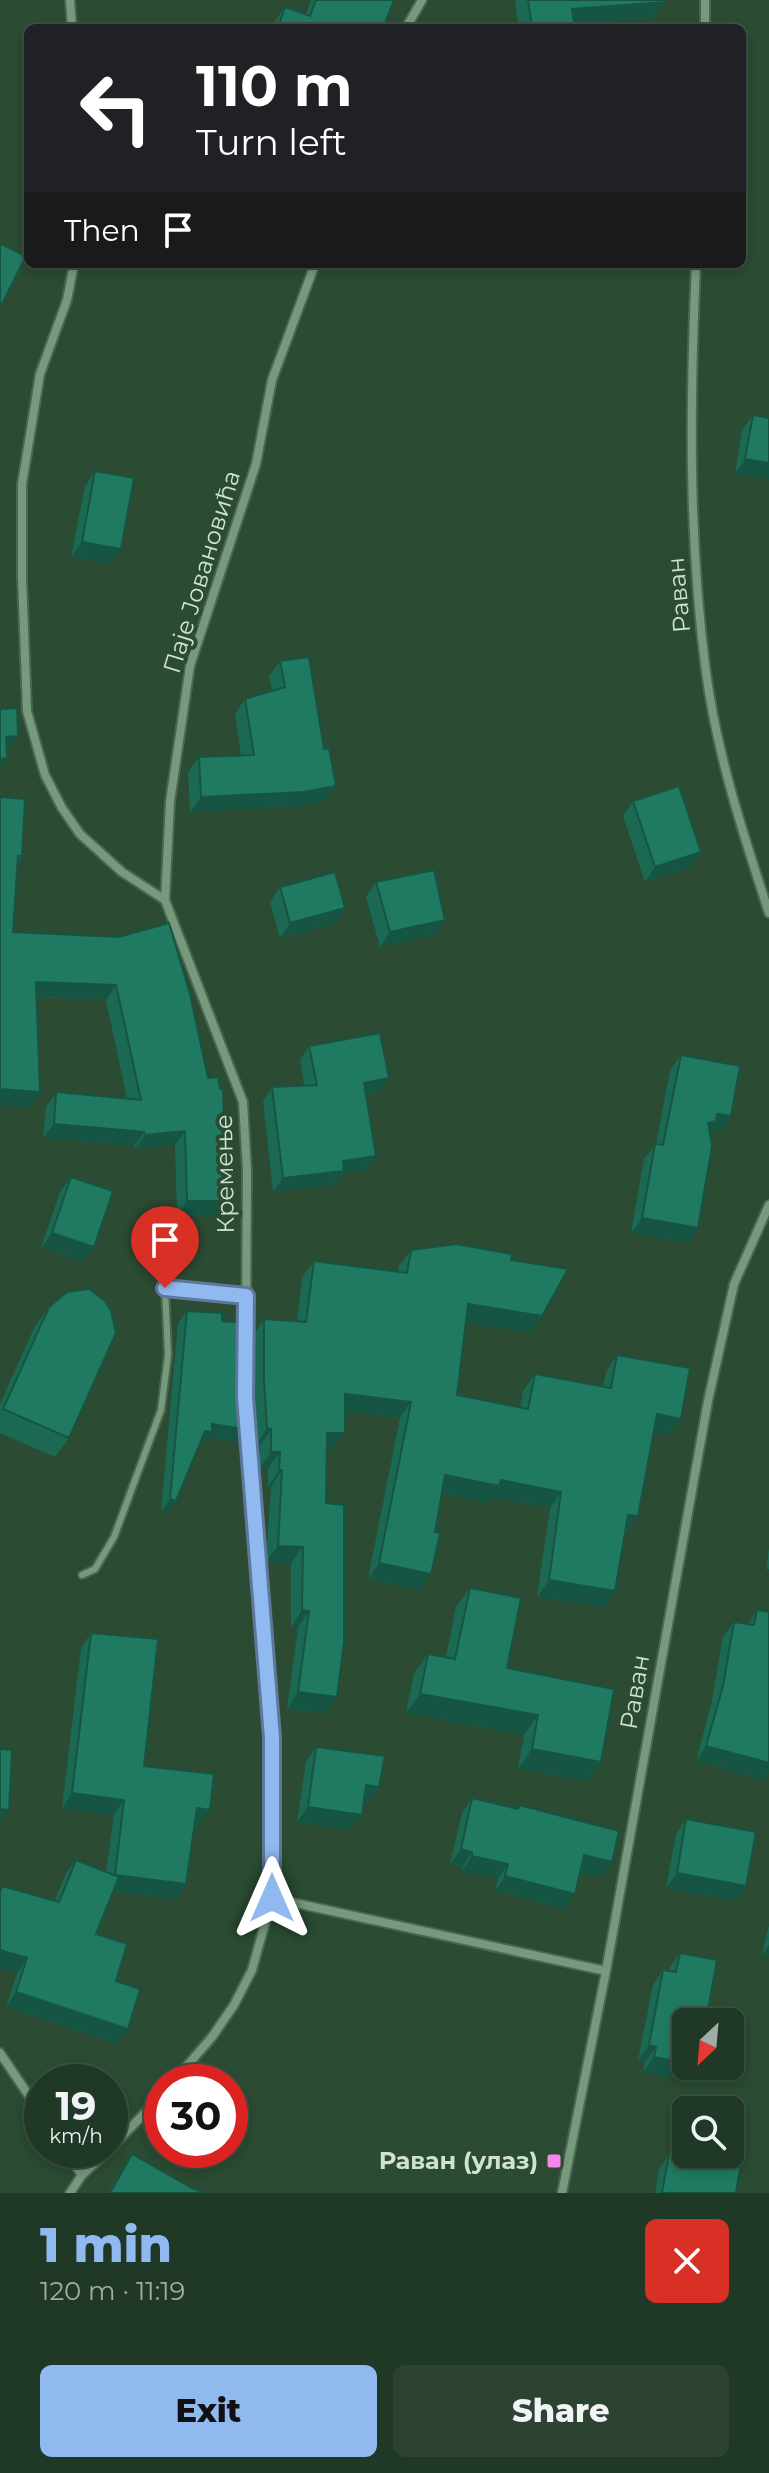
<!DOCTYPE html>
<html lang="en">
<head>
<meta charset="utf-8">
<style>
	body { margin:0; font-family:Montserrat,sans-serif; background:#2d4332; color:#f1f3f6; height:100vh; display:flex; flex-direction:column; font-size:30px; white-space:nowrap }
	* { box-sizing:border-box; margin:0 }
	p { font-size:26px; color:#a2aca7 }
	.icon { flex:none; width:44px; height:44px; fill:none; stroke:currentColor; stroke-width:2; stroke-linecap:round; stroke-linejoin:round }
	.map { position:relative; height:2193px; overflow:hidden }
	.drawer { display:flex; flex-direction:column; background:#203826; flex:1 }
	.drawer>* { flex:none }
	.hud { position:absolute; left:24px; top:24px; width:722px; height:244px; border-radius:12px; box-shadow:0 4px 12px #0003,0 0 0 2px #3d5243; background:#202124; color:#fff; overflow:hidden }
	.needle { width:52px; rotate:206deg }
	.fabs { position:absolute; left:672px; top:2008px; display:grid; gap:16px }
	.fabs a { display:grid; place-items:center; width:72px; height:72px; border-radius:12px; background:#203826; box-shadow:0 4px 12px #0003,0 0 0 2px #3d5243; font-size:40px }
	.speed { position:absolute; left:24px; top:2064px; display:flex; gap:16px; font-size:40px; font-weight:700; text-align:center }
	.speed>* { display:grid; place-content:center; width:104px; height:104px; border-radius:50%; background:#203826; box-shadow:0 4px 12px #0003,0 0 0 2px #3d5243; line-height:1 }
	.speed small { font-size:20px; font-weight:400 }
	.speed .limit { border:12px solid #d22; background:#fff; color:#111 }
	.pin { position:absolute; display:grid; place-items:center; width:68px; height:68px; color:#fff; margin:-82px -34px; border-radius:50% 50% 50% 0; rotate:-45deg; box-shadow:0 0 8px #0007 }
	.pin .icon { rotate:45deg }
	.me { position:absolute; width:88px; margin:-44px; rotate:0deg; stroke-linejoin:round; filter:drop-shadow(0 0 6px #0008) }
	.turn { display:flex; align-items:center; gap:28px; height:168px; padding:0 40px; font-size:36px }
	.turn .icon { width:104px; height:104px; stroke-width:2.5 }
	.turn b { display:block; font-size:56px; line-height:68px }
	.then { display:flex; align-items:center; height:76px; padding:0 40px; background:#0003; gap:16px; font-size:30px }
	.round { display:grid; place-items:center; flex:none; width:84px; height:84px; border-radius:12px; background:#2d4332 }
	.headline { display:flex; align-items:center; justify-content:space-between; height:136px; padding:0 40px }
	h1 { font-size:48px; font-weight:800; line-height:60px; color:#90b9f0 }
	.action { display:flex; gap:16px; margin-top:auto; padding:16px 40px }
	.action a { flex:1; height:92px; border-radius:12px; background:#90b9f0; color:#111; font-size:32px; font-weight:800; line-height:92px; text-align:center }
	.action a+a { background:#2d4332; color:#f1f3f6 }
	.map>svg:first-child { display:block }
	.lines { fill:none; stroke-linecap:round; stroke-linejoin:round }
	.service-casing { stroke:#4a6651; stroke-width:10 }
	.minor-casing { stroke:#4a6651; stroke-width:12 }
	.service { stroke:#779a7d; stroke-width:6 }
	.minor { stroke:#779a7d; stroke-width:8 }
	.wall { fill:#1c6953 }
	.shaded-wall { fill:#165544 }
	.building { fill:#207a61; stroke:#165544; stroke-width:2 }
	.route-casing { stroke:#5e789c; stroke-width:20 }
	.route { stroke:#90b9f0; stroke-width:14 }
	.poi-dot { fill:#f688ed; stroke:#2b4b32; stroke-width:3 }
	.labels { text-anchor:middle; stroke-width:8; stroke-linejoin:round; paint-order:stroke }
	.street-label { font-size:24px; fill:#d0e3d3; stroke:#2b4b32 }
	.poi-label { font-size:24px; font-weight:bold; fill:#d0e3d3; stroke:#2b4b32; text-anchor:end }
</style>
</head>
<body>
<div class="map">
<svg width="769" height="2193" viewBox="0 0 769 2193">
	<rect width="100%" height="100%" fill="#2b4b32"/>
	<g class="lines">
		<defs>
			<path id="service" d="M82 1575 95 1569 114 1537 161 1410 168 1355 165 1288 246 1296"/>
			<path id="minor" d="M70 0 72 28
				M406 28 422 0
				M705 28V0
				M74 264 67 300 40 374 22 484V577L27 711 45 775 62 808 80 834 122 872 165 900 243 1102 247 1170 246 1331
				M696 264C690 400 688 536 706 672 717 754 743 834 769 913
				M165 900 170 802 190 666 256 464 272 380 315 264
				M272 1898 606 1971
				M0 2053 42 2115
				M173 2082 212 2037 234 2005 252 1970 272 1898V1738L248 1425
				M110 2149 162 2095
				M65 2150 82 2175
				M70 2193 82 2175 109 2150
				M562 2193 606 1971 708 1401 734 1284 769 1205"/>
		</defs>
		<use href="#service" class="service-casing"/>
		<use href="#minor" class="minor-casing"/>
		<use href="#service" class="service"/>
		<use href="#minor" class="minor"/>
	</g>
	<path class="wall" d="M311 0H394L383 28H273L275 21 285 7 306 14Z
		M515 0H665V2L654 18 574 23 575 28H519Z
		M753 415 769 479 735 474 742 430Z
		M95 471 110 564 71 557 85 486Z
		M280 661 325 801 292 807 190 812 188 772 199 757 241 755 235 714 245 699 272 691 269 676Z
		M0 797 25 799 22 856 18 862 13 932 119 937 169 923 190 994 208 1078 218 1077 220 1089H223L226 1201 216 1216H177L175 1145 134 1149V1146L43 1138 46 1107 56 1092 127 1099 106 1000 37 997 40 1092 30 1107 0 1105Z
		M633 801 701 852 691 867 645 882 623 816Z
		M376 882 435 935 380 947 366 897Z
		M280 887 345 908 335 923 280 938 270 902Z
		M309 1046 389 1078 379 1092 366 1095 376 1156 366 1170 343 1173 334 1185 273 1192 263 1101 272 1087 304 1085 300 1060Z
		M681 1055 731 1116 720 1132 710 1130 709 1131 698 1228 688 1243 631 1233 644 1159 656 1144 670 1070Z
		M71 1177 83 1262 41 1248 60 1192Z
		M411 1250 511 1260 531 1333 466 1322 457 1395 520 1408 523 1391 535 1374 603 1387 606 1372 617 1355 681 1419 669 1435 654 1432 627 1533H625L604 1607 537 1597 550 1508 492 1497 488 1503 442 1493 420 1591 368 1579 400 1418 345 1411 333 1449H327L326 1714 287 1709 298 1627H291V1563L266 1562 271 1487H268V1469H259L260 1446 256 1445 252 1397 253 1336 264 1319 297 1322 302 1277 314 1261 398 1271 399 1266Z
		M49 1307 69 1438 55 1457 0 1433V1404L35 1326Z
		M187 1311 222 1321 246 1385 250 1430 242 1442 208 1437 203 1444 200 1443 168 1513 161 1511 178 1323Z
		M769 1547V1569H766Z
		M470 1588 507 1668 601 1762 588 1781 518 1769 524 1735 406 1713 414 1673 428 1654 446 1657 456 1607Z
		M757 1610 769 1612V1772L764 1780 696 1761 712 1701 723 1637 734 1622 748 1624Z
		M91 1633 144 1766 199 1825 194 1824 186 1884 176 1899 113 1891 96 1934 116 1981 117 2044 6 2007 17 1973 0 1968V1889L2 1886 55 1900 65 1875 76 1860 106 1872 114 1815 62 1808 81 1648Z
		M316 1747 379 1787 368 1802 364 1801 351 1830 297 1822 306 1762Z
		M472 1798 517 1808 519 1805 612 1862 601 1877 580 1872 575 1894 564 1909 495 1891 498 1879 461 1871 462 1867 450 1864 462 1813Z
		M686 1819 746 1886 735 1901 666 1888 676 1834Z
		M769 1925V1956L762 1955Z
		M680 1953 707 2015 704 2084 643 2072 645 2062 638 2060 653 1985 663 1970 669 1971V1968Z
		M132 2154 192 2188 206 2193H108L122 2170Z
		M669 2154 688 2158 690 2154H730L736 2193H655L659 2170Z"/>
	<path class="shaded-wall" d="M665 2 654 18 562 24 572 9Z
		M745 459 769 463V479L735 474Z
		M82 542 121 549 110 564 71 557Z
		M18 736 8 751 0 752 6 737Z
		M7 758 0 768V759Z
		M336 786 325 801 292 807 190 812 201 797Z
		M701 852 691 867 645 882 655 867Z
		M345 908 335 923 280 938 290 923Z
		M445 920 435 935 380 947 390 932Z
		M36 982 116 985 106 1000 26 996Z
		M389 1078 379 1092 355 1097 364 1083Z
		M0 1089 40 1092 30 1107 0 1105Z
		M717 1114 731 1116 720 1132 710 1130 706 1136 708 1123Z
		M54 1124 144 1132 134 1146 43 1138Z
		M185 1131 175 1145 134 1149 145 1135Z
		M376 1156 366 1170 343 1173 334 1185 273 1192 283 1178 343 1161Z
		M187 1201H226L216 1216H177Z
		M642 1218 698 1228 688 1243 631 1233Z
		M52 1233 94 1247 83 1262 41 1248Z
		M468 1304 542 1316 531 1333 456 1321Z
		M345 1394 411 1402 400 1418 333 1410Z
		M657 1414 681 1419 669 1435 645 1431Z
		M212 1424 250 1430 242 1442 208 1437 203 1444 197 1443 205 1431Z
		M267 1428 271 1429 260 1446 256 1445Z
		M327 1433H345L333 1449H316Z
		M271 1452H280L268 1469H259Z
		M279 1470H282L271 1487H268Z
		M445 1475 501 1480 561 1492 550 1508 492 1497 488 1503 434 1491Z
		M170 1499 176 1501 168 1513 161 1511Z
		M628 1515 638 1516 627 1533 616 1531Z
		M278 1546 303 1547 291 1563 266 1562Z
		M379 1563 431 1574 420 1591 368 1579Z
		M549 1580 615 1591 604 1607 537 1597Z
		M302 1610 309 1611 298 1627H291Z
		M298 1692 337 1697 326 1714 287 1709Z
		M420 1694 538 1715 524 1735 406 1713Z
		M706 1746 769 1763V1772L764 1780 696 1761Z
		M532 1749 601 1762 588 1781 518 1769Z
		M366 1785 379 1787 368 1802 356 1800Z
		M72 1793 124 1800 114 1815 62 1808Z
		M308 1807 362 1815 351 1830 297 1822Z
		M197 1808 210 1810 199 1825 186 1823Z
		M0 1809 9 1810 0 1823Z
		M461 1849 472 1852 462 1867 450 1864Z
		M584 1855 612 1862 601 1877 574 1870Z
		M472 1856 508 1864 498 1879 461 1871Z
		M677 1873 746 1886 735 1901 666 1888Z
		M115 1875 186 1884 176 1899 104 1890Z
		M505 1876 575 1894 564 1909 495 1891Z
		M769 1945V1956L762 1955Z
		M0 1950 27 1958 17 1973 0 1968Z
		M16 1992 128 2029 117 2044 6 2007Z
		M649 2045 656 2047 645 2062 638 2060Z
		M654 2057 686 2063V2066H701L715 2069 704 2084 643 2072Z"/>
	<path class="building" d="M316 0H394L383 28H278L285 7 310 16Z
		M528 0H665V2L572 9 575 28H532Z
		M0 244 26 256 0 308Z
		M753 415 769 418V463L745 459Z
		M95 471 134 478 121 549 82 542Z
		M309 657 324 749 329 748 336 786 303 792 201 797 199 757 254 755 245 699 285 687 280 661Z
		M17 708 18 736 6 737 7 758 0 759V709Z
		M679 786 701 852 655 867 633 801Z
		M0 797 25 799 22 856H18L13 932 119 937 169 923 190 994 208 1078 218 1077 220 1089H223L226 1201H187L185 1131 145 1135 144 1132 54 1124 56 1092 141 1100 116 985 36 982 40 1092 0 1089Z
		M434 870 445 920 390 932 376 882Z
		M335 872 345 908 290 923 280 887Z
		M380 1033 389 1078 364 1083 376 1156 343 1161 344 1171 283 1178 272 1087 317 1085 309 1046Z
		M681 1055 740 1066 731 1116 717 1114 716 1121 708 1123 712 1146 698 1228 642 1218 655 1144 663 1145Z
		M71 1177 113 1191 94 1247 52 1233Z
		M456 1244 512 1254 511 1260 568 1269 542 1316 468 1304 457 1395 528 1409 535 1374 611 1388 617 1355 690 1368 681 1419 657 1414 638 1516 628 1515 615 1591 549 1580 561 1492 501 1480 499 1486 445 1475 435 1532 440 1533 431 1574 379 1563 411 1402 345 1394V1433H327L326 1503 344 1505V1641L337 1697 298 1692 309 1611 302 1610 303 1547 278 1546 282 1470H279L280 1452H271V1429L267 1428 264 1380V1319L306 1322 314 1261 407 1273 411 1250Z
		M89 1289 105 1301 111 1311 116 1333 69 1438 3 1409 49 1307 67 1292Z
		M187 1311 222 1313V1321L247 1323 246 1385 250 1430 212 1424V1432L205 1431 176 1501 170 1499Z
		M470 1588 521 1598 507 1668 614 1689 601 1762 532 1749 538 1715 420 1694 428 1654 455 1659Z
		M757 1610 769 1612V1763L706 1746 723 1686 734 1622 754 1625Z
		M91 1633 158 1639 144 1766 214 1774 210 1810 197 1808 186 1884 115 1875 124 1800 72 1793Z
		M316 1747 385 1756 379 1787 366 1785 362 1815 308 1807Z
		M0 1749 12 1750 9 1810 0 1809Z
		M472 1798 518 1809 519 1805 619 1831 612 1862 584 1855 575 1894 505 1876 508 1864 472 1856V1852L461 1849Z
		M686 1819 756 1832 746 1886 677 1873Z
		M76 1860 119 1877 96 1934 127 1944 116 1981 140 1989 128 2029 16 1992 27 1958 0 1950V1893L2 1886 59 1902Z
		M680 1953 717 1960 707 2015 724 2018V2022H686V2063L654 2057 656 2047 649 2045 663 1970 676 1972Z
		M132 2154 192 2188 206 2193H110Z
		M669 2154 693 2158 694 2154H730L742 2156 736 2193H662Z"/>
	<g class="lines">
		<defs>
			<path id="route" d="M165 1288 246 1296 245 1397 272 1738V1898"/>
		</defs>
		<use href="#route" class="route-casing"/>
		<use href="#route" class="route"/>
	</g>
	<rect class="poi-dot" x="546" y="2153" width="16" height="16" rx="4"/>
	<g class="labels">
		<g class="street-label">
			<text transform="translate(202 572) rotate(-73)" y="8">Паје Јовановића</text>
			<text transform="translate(679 595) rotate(-95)" y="8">Раван</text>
			<text transform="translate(225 1174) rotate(-91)" y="8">Кремење</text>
			<text transform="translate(635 1692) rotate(-80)" y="8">Раван</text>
		</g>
		<g class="poi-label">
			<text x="538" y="2169">Раван (улаз)</text>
		</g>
	</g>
</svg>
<div class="fabs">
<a><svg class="needle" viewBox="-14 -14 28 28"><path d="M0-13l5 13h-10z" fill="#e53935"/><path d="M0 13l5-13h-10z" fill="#a2aca7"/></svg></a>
<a><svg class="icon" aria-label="search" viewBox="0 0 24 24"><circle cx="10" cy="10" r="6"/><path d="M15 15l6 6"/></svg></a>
</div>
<div class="speed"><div>19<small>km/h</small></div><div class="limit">30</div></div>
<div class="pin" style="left:165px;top:1288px;background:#d93025"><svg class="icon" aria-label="arrive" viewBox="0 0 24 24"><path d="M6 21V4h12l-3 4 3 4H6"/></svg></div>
<svg class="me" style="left:272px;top:1898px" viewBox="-20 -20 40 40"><path d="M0-17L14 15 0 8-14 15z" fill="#90b9f0" stroke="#fff" stroke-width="4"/></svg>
<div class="hud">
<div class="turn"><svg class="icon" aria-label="left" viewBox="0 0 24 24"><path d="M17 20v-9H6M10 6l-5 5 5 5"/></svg><div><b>110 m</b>Turn left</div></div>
<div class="then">Then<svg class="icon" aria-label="arrive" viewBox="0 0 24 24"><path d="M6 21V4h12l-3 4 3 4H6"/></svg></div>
</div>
</div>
<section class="drawer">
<div class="headline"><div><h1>1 min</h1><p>120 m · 11:19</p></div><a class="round" style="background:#d93025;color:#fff"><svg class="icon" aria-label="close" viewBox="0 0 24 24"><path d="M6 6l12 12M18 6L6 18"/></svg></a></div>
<div class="action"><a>Exit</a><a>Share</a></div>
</section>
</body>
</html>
